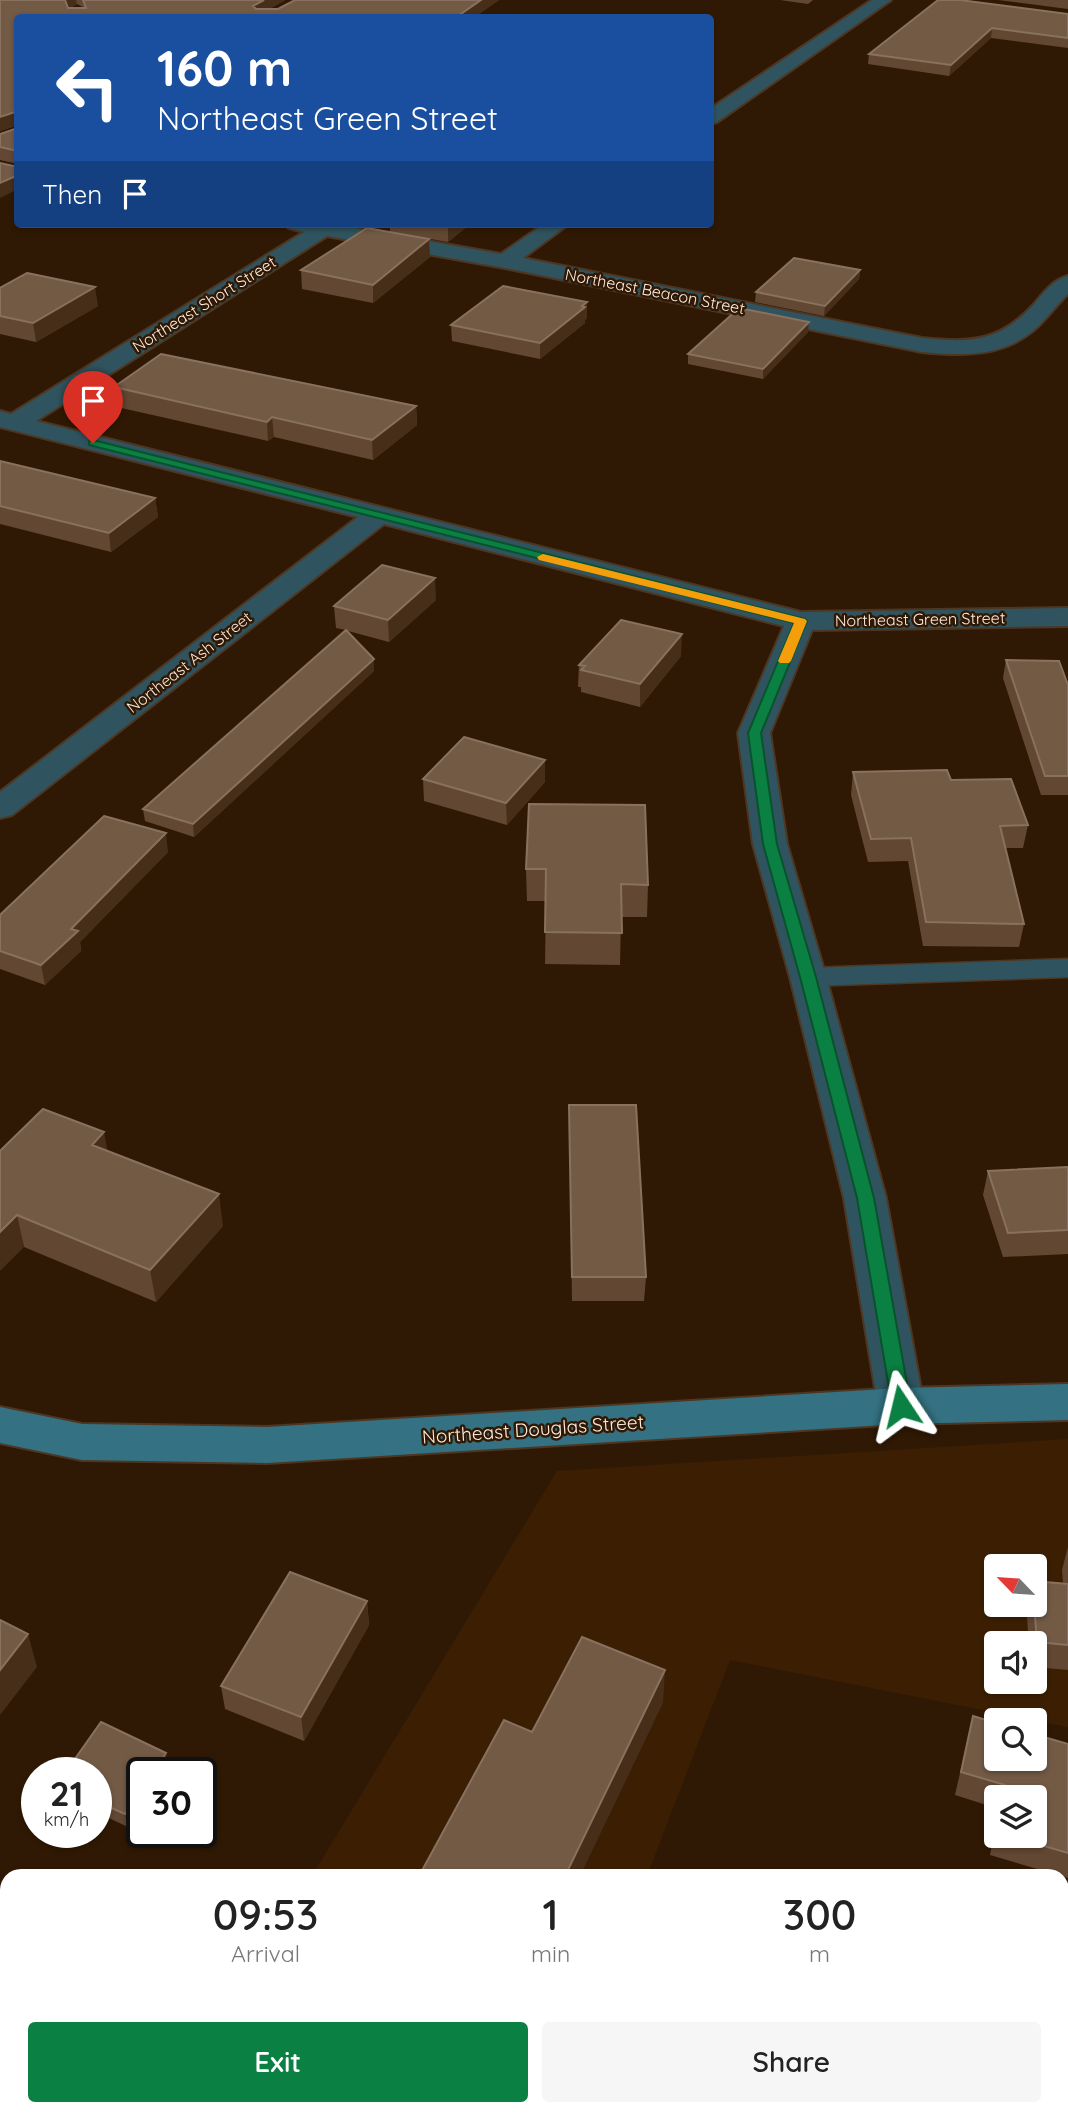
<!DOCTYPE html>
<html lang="en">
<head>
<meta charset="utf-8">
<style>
	body { margin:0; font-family:Quicksand,sans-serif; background:#f6f6f6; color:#222; height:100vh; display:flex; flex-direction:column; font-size:26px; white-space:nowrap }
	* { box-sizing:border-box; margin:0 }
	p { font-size:23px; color:#767676 }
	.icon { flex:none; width:38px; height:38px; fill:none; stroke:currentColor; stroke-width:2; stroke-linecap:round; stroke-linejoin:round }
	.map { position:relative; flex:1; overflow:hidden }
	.drawer { position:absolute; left:0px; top:1869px; width:1069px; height:247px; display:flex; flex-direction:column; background:#fff; border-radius:21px 21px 0 0; box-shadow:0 2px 5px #0004 }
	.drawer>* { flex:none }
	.guide { position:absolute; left:14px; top:14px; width:700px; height:214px; border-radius:7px; box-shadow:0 2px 5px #0004; background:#1a4fa0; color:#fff; overflow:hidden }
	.needle { width:46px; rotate:295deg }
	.buttons { position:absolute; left:984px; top:1554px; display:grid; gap:14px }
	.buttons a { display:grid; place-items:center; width:63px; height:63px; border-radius:7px; background:#fff; box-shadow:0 2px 5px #0004; font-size:35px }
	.speed { position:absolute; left:21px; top:1757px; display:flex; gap:14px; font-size:35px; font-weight:700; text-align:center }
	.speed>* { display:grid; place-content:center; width:91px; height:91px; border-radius:50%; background:#fff; box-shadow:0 2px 5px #0004; line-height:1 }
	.speed small { font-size:18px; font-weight:400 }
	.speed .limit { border:4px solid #111; border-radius:10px; background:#fff; color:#111 }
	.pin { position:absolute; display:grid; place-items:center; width:60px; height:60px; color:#fff; margin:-72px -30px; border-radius:50% 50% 50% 0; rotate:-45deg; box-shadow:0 0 7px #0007 }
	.pin .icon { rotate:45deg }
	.me { position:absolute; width:77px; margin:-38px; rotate:350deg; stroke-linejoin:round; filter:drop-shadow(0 0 5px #0008) }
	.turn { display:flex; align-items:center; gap:24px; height:147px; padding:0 28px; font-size:32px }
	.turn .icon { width:91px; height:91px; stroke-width:2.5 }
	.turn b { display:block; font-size:49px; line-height:60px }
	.then { display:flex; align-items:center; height:66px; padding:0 28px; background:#0003; gap:14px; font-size:26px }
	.eta { display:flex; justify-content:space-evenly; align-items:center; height:119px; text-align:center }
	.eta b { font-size:42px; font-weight:600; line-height:49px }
	.action { display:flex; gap:14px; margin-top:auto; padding:14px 28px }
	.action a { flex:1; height:80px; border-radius:7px; background:#0b8043; color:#fff; font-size:28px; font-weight:600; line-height:80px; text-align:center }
	.action a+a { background:#f6f6f6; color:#222 }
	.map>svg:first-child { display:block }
	.built { fill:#3c1f03; fill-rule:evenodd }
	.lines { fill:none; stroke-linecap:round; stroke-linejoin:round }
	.lane-casing { stroke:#4d3723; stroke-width:3 }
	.street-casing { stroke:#4d3723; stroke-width:4 }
	.secondary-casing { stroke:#4d3723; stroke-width:4 }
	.lane { fill:#30545f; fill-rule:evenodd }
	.street { fill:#30545f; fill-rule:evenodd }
	.secondary { fill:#347283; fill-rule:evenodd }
	.wall { fill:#624833; fill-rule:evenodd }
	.shaded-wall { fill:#472e18 }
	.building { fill:#725a45; stroke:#88715e; stroke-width:2 }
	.route { fill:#0b8043; stroke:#07532c; stroke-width:2 }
	.slow { fill:#f59e0b }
	.labels { text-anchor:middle; stroke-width:5; stroke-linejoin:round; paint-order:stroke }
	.far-street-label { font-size:16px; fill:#fdecdf; stroke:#301904 }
	.street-label { font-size:19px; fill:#fdecdf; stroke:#301904 }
</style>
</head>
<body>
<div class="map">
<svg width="1068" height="2115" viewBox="0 0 1068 2115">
	<rect width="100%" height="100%" fill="#301904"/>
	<path class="built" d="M1068 1439V1727L730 1660 647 1876H312L557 1471ZM996 1566H1034V1605H996ZM996 1643H1034V1682H996Z
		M172 2109H557L554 2115H168Z"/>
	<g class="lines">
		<defs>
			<path id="lane" d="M1068 959V977L808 986 797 984 793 977 797 970 808 968Z"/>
			<path id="street" d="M872 0H891L717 122 710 124V109Z
				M285 224H332L501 254 544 224H569L523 258 922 338C971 343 1000 342 1035 303 1044 292 1053 280 1068 276V294C1056 305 1046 320 1034 330 1002 357 961 356 922 352L505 268 327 236 36 421 801 612 1068 608V626L812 630 770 733 787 844 826 977 886 1198 924 1406 917 1419 901 1424 885 1419 878 1406 844 1198 790 977 753 844 738 733 784 626 384 524 12 815 0 818V792L358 517 0 427V411L11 414 304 232 289 228Z"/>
			<path id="secondary" d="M1068 1384V1420L901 1424 267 1463 82 1460 0 1443V1407L82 1424 267 1427 901 1388Z"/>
		</defs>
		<use href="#lane" class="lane-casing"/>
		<use href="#street" class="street-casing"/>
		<use href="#secondary" class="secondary-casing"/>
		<use href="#lane" class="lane"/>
		<use href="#street" class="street"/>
		<use href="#secondary" class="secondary"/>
	</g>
	<path class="wall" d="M0 0H285L269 9 499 0 473 18H18V125L0 131ZM77 4 83 7 84 8H70Z
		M780 0H813L808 4Z
		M938 0 1068 14V48L991 38 949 76 868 64 869 54Z
		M998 0H1068V9Z
		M18 128V164L0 160V134Z
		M390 224H470L448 242 390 232Z
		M429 239 430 257 373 303 302 289 301 270Z
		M860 270 859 279 824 316 755 302 756 292Z
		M0 288 98 306 36 342 0 334Z
		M587 302V318L585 320V323L540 359 452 341 451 325Z
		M808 332 763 379 688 364V354Z
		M114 387 416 406 417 425 373 460 274 437 268 441 117 407Z
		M0 461 155 498 158 517 111 552 0 524Z
		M436 600 389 642 348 631 374 659V671L194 837 145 821 143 809 346 630 336 628 334 606Z
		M681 656 640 707 581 692V687H578L579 665Z
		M1006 660 1068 685V795H1041L1003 678Z
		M545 760V782L507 825 424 801 423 779Z
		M853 772 951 780 1028 825 1023 848H1005L1024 924 1019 947 923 946 908 861 868 862 851 795Z
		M529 804 648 885 647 917H621L620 965 545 964 546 901H527L526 869Z
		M168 852 80 942 81 951 45 985 0 969V915Z
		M569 1105 646 1277 644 1301H572Z
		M0 1151H108L223 1226 156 1302 24 1247Z
		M1068 1167V1254L1003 1257 983 1195 988 1171Z
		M1068 1547V1670L1034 1667V1643H1029L1026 1605H1034L1063 1583 1062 1570Z
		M367 1601 369 1625 304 1741 225 1709 221 1686Z
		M973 1716 1068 1744V1878L990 1855 996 1823V1836H1034V1797H996V1808L955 1795Z
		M169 1765 128 1827 96 1812V1773Z
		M812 2109H1062L1068 2115H833Z"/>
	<path class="shaded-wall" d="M65 0H76L77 4 67 10Z
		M264 0H285L254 18 253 6Z
		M481 0H499L473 18H455Z
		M992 28 991 38 949 76 951 65Z
		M18 111V125L0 131V117Z
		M18 175V189L0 198V183Z
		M450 224H470L448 242V226Z
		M429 239 430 257 373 303V285Z
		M860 270 859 279 824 316 825 306Z
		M95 287 98 306 36 342 33 323Z
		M587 302V318L585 320V323L540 359V343Z
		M809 322 808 332 763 379V369Z
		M416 406 417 425 373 460 372 440Z
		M272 417 274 437 268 441 267 422Z
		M155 498 158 517 111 552 109 533Z
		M435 578 436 600 389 642 388 620Z
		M682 634 681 656 640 707V684Z
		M374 659V671L194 837 193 824Z
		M545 760V782L507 825 506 803Z
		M166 833 168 852 80 942 81 951 45 985 41 965 71 929Z
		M104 1132 110 1164 92 1145Z
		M219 1194 223 1226 156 1302 150 1270Z
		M17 1215 24 1247 0 1271V1232Z
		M367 1601 369 1625 304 1741 301 1717Z
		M28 1634 37 1667 0 1715V1670Z
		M665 1670 663 1703 580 1876H565Z
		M166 1753 169 1765 164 1773H153Z
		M142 1790V1806L128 1827 125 1814Z"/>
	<path class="building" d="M0 0H65L68 8H86L83 0H264L253 6 256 9H278L295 0H481L455 18H421L412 16 409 18H18V111L0 117Z
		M938 0H960L1068 14V38L992 28 951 65 869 54Z
		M18 128V151L0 147V134Z
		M0 163 18 167V175L0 183Z
		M435 224H450L448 226Z
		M367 228 429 239 373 285 301 270Z
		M794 258 860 270 825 306 756 292Z
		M27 273 95 287 33 323 0 316V288Z
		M503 286 587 302 582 306 585 307 540 343 451 325Z
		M739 308 809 322 763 369 688 354Z
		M161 354 416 406 372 440 272 417 267 422 114 387Z
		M0 461 155 498 109 533 0 506Z
		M382 565 435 578 388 620 334 606Z
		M621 620 682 634 640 684 581 670 585 666 579 665Z
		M346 630 374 659 193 824 143 809Z
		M1006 660 1059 661 1068 685V776H1045Z
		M464 737 545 760 506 803 423 779Z
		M947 770 951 780 1011 779 1028 825 1000 826 1024 924 926 922 911 838 871 839 853 772Z
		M529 804 645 805 648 885 621 884 622 933 545 932 546 869H526Z
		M104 816 166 833 71 929 78 931 41 965 0 951V915Z
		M569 1105H636L646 1277H572Z
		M43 1109 104 1132 92 1145 219 1194 150 1270 17 1215 0 1232V1151Z
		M1068 1167V1230L1008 1233 988 1171Z
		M290 1572 367 1601 301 1717 221 1686Z
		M1034 1581 1068 1584V1645L1037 1642 1034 1604Z
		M0 1620 28 1634 0 1670Z
		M582 1637 665 1670 565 1876H419L504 1720 532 1732Z
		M973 1716 996 1723V1759H1034V1734L1068 1744V1853L1010 1836H1034V1797H1003L1005 1785 961 1772Z
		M101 1722 166 1753 153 1773H142V1790L125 1814 96 1801V1773H65Z
		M1062 2029 1068 2031V2115H935L913 2109H1062Z"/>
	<path class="route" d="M93 440 805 619 807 621 761 733 777 844 816 977 874 1198 911 1406 908 1411 901 1413 895 1411 892 1406 857 1198 800 977 763 844 748 733 794 623 89 445V441Z"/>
	<path class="slow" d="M543 554 805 619 807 621 791 661 789 663H780L778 661 794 623 539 560 537 557Z"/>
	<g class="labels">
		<g class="far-street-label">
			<text transform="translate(655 291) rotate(11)" y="6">Northeast Beacon Street</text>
			<text transform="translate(204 304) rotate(-32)" y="6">Northeast Short Street</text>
			<text transform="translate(920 619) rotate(-1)" y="6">Northeast Green Street</text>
			<text transform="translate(189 662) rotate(-38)" y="6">Northeast Ash Street</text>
		</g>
		<g class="street-label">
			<text transform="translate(533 1429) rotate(-4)" y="7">Northeast Douglas Street</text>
		</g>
	</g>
</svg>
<div class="buttons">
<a><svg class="needle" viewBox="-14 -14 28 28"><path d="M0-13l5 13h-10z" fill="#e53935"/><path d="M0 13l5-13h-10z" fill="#767676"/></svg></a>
<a><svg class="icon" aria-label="sound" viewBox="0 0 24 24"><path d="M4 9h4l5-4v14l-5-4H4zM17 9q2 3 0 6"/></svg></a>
<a><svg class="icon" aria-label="search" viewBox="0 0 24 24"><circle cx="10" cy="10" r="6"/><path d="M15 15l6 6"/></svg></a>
<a><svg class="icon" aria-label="layers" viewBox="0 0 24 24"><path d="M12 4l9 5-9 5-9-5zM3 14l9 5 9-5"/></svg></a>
</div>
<div class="speed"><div>21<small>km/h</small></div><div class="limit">30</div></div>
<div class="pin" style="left:93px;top:443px;background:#d93025"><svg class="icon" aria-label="arrive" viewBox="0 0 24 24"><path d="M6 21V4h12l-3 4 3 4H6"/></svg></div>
<svg class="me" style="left:901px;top:1406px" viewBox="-20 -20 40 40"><path d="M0-17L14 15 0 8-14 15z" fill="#0b8043" stroke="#fff" stroke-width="4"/></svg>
<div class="guide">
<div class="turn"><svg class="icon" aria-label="left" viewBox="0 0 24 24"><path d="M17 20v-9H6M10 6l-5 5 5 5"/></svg><div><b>160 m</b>Northeast Green Street</div></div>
<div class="then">Then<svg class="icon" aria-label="arrive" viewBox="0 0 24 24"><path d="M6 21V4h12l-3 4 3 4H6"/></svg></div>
</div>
<section class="drawer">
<div class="eta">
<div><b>09:53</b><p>Arrival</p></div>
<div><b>1</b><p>min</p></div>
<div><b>300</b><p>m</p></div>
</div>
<div class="action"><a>Exit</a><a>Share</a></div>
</section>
</div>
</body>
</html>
